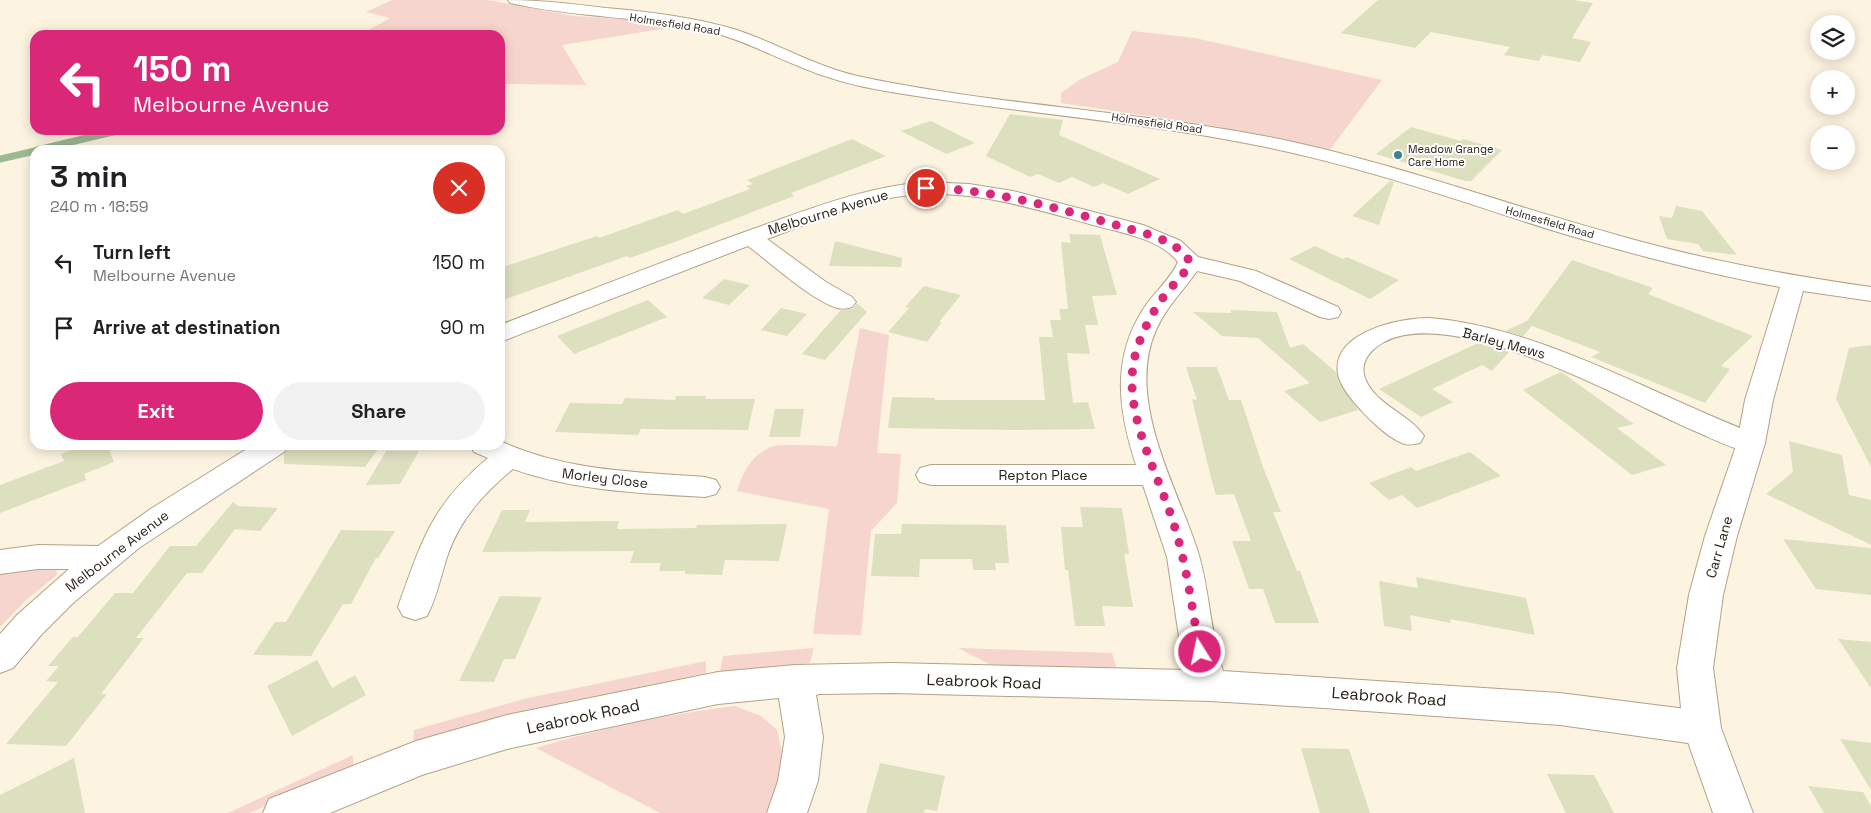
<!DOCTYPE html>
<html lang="en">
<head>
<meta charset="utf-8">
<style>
	body { margin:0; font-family:"Space Grotesk",sans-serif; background:#f2f2f2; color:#202124; height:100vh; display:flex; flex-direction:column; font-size:19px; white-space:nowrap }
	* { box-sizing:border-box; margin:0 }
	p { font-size:16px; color:#757577 }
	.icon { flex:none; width:28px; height:28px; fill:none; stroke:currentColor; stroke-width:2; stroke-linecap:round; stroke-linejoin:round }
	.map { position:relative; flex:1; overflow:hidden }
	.panel { position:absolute; left:30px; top:145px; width:475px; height:305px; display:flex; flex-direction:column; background:#fff; border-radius:15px; box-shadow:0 2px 12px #0003 }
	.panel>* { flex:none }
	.top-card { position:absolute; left:30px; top:30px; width:475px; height:105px; border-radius:15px; box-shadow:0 2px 12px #0003; background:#db2777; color:#fff; overflow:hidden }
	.controls { position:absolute; left:1810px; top:15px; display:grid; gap:10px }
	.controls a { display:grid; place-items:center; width:45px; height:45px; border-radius:50%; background:#fff; box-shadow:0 2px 12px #0003; font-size:25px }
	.pin { position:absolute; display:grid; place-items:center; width:42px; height:42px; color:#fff; margin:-21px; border:2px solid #fff; border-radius:50%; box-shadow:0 1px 5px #0007 }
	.me { position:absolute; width:55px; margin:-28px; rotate:350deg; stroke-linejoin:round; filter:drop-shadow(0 0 4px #0008) }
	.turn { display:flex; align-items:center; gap:18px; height:105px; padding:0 20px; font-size:22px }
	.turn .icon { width:65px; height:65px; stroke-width:2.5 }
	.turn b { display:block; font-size:35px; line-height:42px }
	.round { display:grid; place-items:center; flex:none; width:52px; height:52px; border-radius:26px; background:#f2f2f2 }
	.headline { display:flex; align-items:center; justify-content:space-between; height:85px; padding:0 20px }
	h1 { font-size:30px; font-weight:800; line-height:38px }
	.cta { display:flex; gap:10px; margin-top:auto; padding:10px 20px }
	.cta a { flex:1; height:58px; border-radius:30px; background:#db2777; color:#fff; font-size:20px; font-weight:800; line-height:58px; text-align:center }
	.cta a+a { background:#f2f2f2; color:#202124 }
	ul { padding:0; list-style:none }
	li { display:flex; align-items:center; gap:15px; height:65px; padding:0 20px }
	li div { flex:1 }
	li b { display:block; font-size:19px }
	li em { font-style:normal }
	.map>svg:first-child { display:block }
	.green { fill:#f6d5ce }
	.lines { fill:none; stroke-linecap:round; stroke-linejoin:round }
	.stream-far1 { stroke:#9db992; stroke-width:5 }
	.stream { stroke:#9db992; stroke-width:7 }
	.building { fill:#dde0bf }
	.minor-casing { stroke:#b1a386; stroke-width:2 }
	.major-casing { stroke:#b1a386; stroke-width:2 }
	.minor { fill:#fff; fill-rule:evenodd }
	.major { fill:#fff; fill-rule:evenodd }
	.route { stroke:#db2777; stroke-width:9; stroke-dasharray:0 16.2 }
	.poi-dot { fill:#3e8191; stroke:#fff; stroke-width:2 }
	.labels { text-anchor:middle; stroke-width:4; stroke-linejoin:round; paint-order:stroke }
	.far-street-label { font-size:11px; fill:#2a2419; stroke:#fff }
	.far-poi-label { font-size:11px; fill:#2a2419; stroke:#fff; text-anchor:start }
	.street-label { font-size:14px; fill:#2a2419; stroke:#fff }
	.near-street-label { font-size:16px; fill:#2a2419; stroke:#fff }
</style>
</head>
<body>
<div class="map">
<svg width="1871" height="813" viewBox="0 0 1871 813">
	<rect width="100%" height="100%" fill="#fdf3e1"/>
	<path class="green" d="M392 0H487L574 16 622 19 674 27 562 45 586 85 500 84V35H360L390 18 366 12Z
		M1132 31 1195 38 1382 80 1329 151 1221 127 1061 103V93L1079 80 1118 62Z
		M860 328 889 335 877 453 901 454 897 503 871 531 861 635 813 634 829 509 737 491C743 472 751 455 771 447 779 443 825 446 837 446Z
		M56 568 57 575 25 601 0 627V569Z
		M814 648 810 663 720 672 723 656Z
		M958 648 1112 653 1117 670 991 665Z
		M706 661V673L540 709 413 743 414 730 524 699Z
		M735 706 761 716 777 730 784 762 775 794 767 813H660L536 748C601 728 668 714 735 706Z
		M353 755V771L249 813H228Z"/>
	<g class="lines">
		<path class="stream-far1" d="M118 131 121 130"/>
		<path class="stream" d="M37 150 121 130
			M0 159 35 151"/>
	</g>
	<path class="building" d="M1378 0H1573L1593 3 1572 38 1591 42 1580 62 1542 55 1539 61 1504 55 1510 47 1431 32 1415 48 1341 33Z
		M1010 114 1063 120 1059 135 1160 179 1128 194 1103 183 1094 187 1072 177 1059 183 1038 174 1030 177 986 156Z
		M931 121 975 143 946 154 901 131Z
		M1411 127 1461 141 1463 139 1502 150 1471 181H1465L1376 154Z
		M852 139 886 156 791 193 794 196 680 240 630 258 627 256 500 301V268L597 236 599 238 678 210 683 214 750 189 746 186 753 184 747 180Z
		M1390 181 1394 182 1379 225 1352 216Z
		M1676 206 1702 211 1737 255 1703 251 1698 244 1667 239 1659 216 1672 218Z
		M1069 234 1100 235 1117 295 1092 296 1098 325H1085L1090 354 1067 353 1073 403 1088 402 1095 429 1011 430 888 428 892 397 935 398V400H1045L1039 337H1053L1050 320H1061L1059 309H1068L1061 242 1071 243Z
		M835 241 902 258 901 267 829 266Z
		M1315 246 1343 259 1347 257 1399 280 1370 299 1289 259Z
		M1572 260 1653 288 1648 294 1753 336 1721 366 1730 369 1705 403 1591 357 1600 352 1532 326 1523 336 1505 331 1527 321Z
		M724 279 750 285 729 305 702 298Z
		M924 286 961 295 939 322H942L927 342 888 332 909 308 905 307Z
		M648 300 667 317 574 354 557 336Z
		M857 303 867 312 825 360 802 354 841 310 853 309Z
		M781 308 807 314 787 336 761 330Z
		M1231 310 1277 312 1290 348 1303 344 1336 372 1339 383 1358 410 1320 422 1284 391 1310 383 1258 338 1222 336 1193 312 1231 313Z
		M1478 343 1509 352 1492 371 1482 365 1432 389 1453 402 1421 417 1379 389Z
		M1871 345V467L1836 399 1849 348Z
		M1186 367H1217L1229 400H1241L1263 467 1281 512H1273L1297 571H1300L1319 623H1275L1263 589H1249L1232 541H1251L1234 494 1216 495 1210 474 1192 399 1197 400Z
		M1561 372 1634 424 1617 428 1666 465 1632 475 1523 390Z
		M676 396H706L705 399H755L748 430 641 429 638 435 555 432 570 403 622 404 625 398 675 400Z
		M775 409H804L800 437H769Z
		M1789 441 1842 455 1849 495 1871 500V545L1766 494 1793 472Z
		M84 445H107L114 462 84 474 86 480 0 513V485L64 461 61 454Z
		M290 445H381L365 467 284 464V454Z
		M386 451H419L400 484 366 485Z
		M1470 452 1501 476 1417 508 1402 495 1389 500 1369 483 1411 467 1416 471Z
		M233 502 238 506 278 508 260 531 235 529 202 573H187L136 638H144L101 694H107L66 746 6 744 58 682 46 681 59 666H48L73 637H78L115 593H133L170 546H196Z
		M1080 507 1122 508 1129 554H1124L1133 607 1102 606 1105 626H1075L1068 570H1065L1061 527H1083Z
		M502 510H530L525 522 619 521 617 529 696 528 697 525 787 524 779 561 725 560 722 575 685 574V571H659L661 563H630L634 551 482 552Z
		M902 524 1006 525 1009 563H995L996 570H973L972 559H920L919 577 871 576 875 534H901Z
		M341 530 395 531 378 558H376L351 604H343L311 656 253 655 275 622H286Z
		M1783 539 1871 548V595L1816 589Z
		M1416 577 1526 598 1535 635 1450 619 1451 623 1410 615 1412 631 1384 626 1379 581 1418 588Z
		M500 596 542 597 515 659H504L494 682 459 681Z
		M1838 639 1871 642V688Z
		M317 660 332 688 355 675 366 695 292 736 267 686Z
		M1840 739 1871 743V790Z
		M1301 748 1349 749 1370 813H1320Z
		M74 758 85 813H0V795Z
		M880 763 945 776 937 811 925 809 924 813H866Z
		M1547 774 1594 775 1614 813H1566Z
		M1808 786 1863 792 1871 806V813H1824Z"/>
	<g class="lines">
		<defs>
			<path id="minor" d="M925 182 969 184 1013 191 1143 225 1181 241 1198 257 1256 271 1338 307 1341 312 1338 317 1329 319 1320 317 1240 281 1197 271C1183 291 1166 307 1156 330 1125 400 1177 486 1198 552 1210 591 1210 633 1223 671L1560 693 1702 711 1715 716 1721 728 1715 740 1702 745 1560 725 1324 708 1210 701 892 693 819 694 816 695 823 737 818 781 807 813H767L778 781 785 737 779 698 718 704 507 749 422 775 330 813H263L269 799 416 741 507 715 718 672 795 665 892 663 1187 670 1181 650 1167 557 1143 485H931L920 482 916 475 920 468 931 465H1136C1118 410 1111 358 1144 308 1154 292 1171 279 1178 262 1159 238 1121 233 1093 225 1025 206 956 184 885 199 844 207 806 225 767 239L826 282 852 297 856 302 852 307C847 309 843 309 837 308 810 299 772 264 748 246L500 342V325C584 293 668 259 753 229 810 209 864 187 925 182Z
				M1429 318C1542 327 1656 397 1761 436L1765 443 1761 450C1741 455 1716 440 1697 432 1626 402 1457 304 1384 342 1372 349 1361 359 1364 375 1372 404 1409 413 1424 436L1420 443C1413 444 1408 446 1402 443 1383 436 1341 394 1338 374 1331 332 1400 318 1429 318Z
				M500 441C565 471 635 472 705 477L716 480 720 487 716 494 705 497C640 493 575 491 513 469 484 493 461 518 448 554 441 575 437 597 427 616L415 620 403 616 398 607C422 540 431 506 488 458L474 452 470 445H500Z
				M253 445H288L284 452 139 548 73 603 42 634 13 668 0 673V634L17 615 69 569H38L0 574V550L38 545 98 546 152 508Z"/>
			<path id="major" d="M508 0C541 0 573 4 606 8 650 12 695 17 737 30 779 44 818 68 862 77 1004 107 1151 111 1293 142 1402 166 1508 205 1617 235 1700 259 1785 275 1871 287V301L1803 291 1773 400 1765 443 1737 536 1723 595 1713 668 1721 728 1753 813H1713L1683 728 1677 668 1689 595 1705 536 1737 443 1745 400 1780 287C1703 273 1627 253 1551 230 1466 203 1381 173 1293 153 1159 122 1020 114 885 91 856 86 829 79 803 68 772 56 743 40 711 32 645 16 576 18 510 3Z"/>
		</defs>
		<use href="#minor" class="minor-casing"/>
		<use href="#major" class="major-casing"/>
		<use href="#minor" class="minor"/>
		<use href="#major" class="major"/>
	</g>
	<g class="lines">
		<path class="route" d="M926 188C991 189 1054 207 1116 225 1141 233 1176 238 1190 262 1185 275 1173 284 1165 295 1153 311 1143 330 1137 349 1118 407 1158 471 1174 525 1187 566 1192 609 1200 652"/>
	</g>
	<circle class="poi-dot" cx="1398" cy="155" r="5"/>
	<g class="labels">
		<g class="far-street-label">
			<text transform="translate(675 24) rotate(9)" y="4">Holmesfield Road</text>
			<text transform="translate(1157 123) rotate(8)" y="4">Holmesfield Road</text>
			<text transform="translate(1550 222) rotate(16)" y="4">Holmesfield Road</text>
		</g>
		<g class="far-poi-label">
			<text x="1408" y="153">Meadow Grange<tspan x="1408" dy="13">Care Home</tspan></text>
		</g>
		<g class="street-label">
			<text transform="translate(828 212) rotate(-17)" y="5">Melbourne Avenue</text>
			<text transform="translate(1504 343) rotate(15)" y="5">Barley Mews</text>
			<text x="1043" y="480">Repton Place</text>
			<text transform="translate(605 478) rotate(7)" y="5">Morley Close</text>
			<text transform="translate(1719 547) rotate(-74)" y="5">Carr Lane</text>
			<text transform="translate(117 551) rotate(-37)" y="5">Melbourne Avenue</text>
		</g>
		<g class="near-street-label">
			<text transform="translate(984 681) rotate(2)" y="6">Leabrook Road</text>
			<text transform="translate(1389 696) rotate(4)" y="6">Leabrook Road</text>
			<text transform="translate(583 716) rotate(-12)" y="6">Leabrook Road</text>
		</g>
	</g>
</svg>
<div class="controls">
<a><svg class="icon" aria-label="layers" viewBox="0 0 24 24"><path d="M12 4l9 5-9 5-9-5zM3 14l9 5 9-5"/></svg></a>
<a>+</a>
<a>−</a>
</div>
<div class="pin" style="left:926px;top:188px;background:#d93025"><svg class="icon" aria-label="arrive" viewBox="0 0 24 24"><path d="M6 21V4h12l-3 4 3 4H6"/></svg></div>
<svg class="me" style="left:1200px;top:652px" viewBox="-20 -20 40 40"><circle r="17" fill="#db2777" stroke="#fff" stroke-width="3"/><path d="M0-11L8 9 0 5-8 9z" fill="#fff"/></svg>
<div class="top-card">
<div class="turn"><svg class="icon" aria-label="left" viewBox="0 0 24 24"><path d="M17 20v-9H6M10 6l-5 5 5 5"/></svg><div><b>150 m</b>Melbourne Avenue</div></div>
</div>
<section class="panel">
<div class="headline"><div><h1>3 min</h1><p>240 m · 18:59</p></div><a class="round" style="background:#d93025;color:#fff"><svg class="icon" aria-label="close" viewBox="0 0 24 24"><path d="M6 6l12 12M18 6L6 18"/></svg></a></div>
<ul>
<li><svg class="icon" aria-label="left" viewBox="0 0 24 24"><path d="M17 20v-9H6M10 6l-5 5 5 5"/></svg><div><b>Turn left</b><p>Melbourne Avenue</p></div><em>150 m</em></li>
<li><svg class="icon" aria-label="arrive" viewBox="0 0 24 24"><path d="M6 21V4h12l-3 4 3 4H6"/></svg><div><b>Arrive at destination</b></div><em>90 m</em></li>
</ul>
<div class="cta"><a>Exit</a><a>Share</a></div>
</section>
</div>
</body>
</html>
